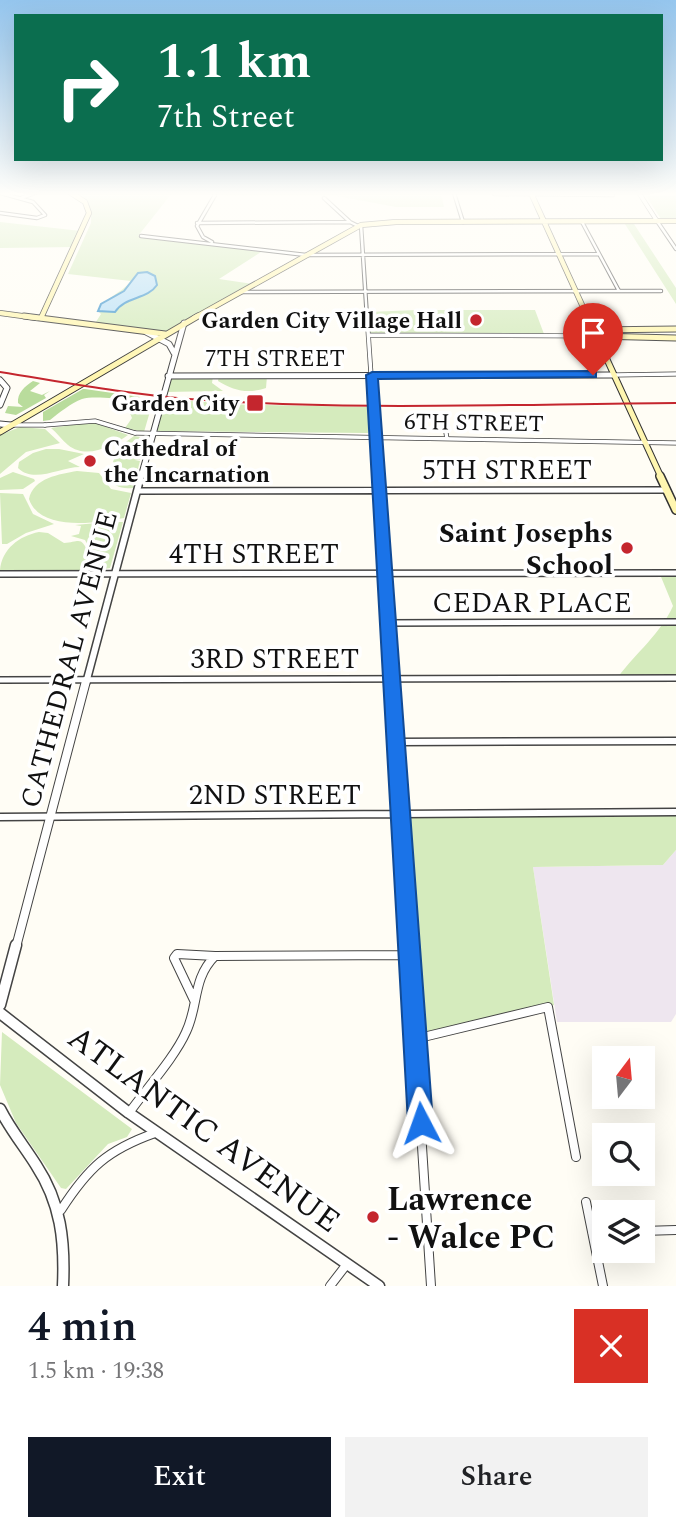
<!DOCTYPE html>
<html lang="en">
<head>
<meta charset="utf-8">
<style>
	body { margin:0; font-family:Spectral,serif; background:#f2f2f2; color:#202124; height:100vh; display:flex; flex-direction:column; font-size:26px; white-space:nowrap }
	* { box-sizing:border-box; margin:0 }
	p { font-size:23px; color:#757577 }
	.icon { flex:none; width:38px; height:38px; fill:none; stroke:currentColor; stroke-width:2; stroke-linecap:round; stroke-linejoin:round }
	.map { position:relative; height:1286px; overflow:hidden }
	.panel { display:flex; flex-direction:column; background:#fff; flex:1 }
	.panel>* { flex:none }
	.top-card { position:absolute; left:14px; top:14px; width:649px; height:147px; border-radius:0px; box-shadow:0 7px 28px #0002; background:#0b6e4f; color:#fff; overflow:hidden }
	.needle { width:46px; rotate:16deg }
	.tools { position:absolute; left:592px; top:1046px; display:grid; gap:14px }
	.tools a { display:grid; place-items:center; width:63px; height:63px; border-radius:0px; background:#fff; box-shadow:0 7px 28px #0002; font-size:35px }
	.pin { position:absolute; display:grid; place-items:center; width:60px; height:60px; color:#fff; margin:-72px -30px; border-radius:50% 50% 50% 0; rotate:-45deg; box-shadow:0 0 7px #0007 }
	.pin .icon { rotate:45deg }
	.me { position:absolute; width:77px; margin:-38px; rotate:356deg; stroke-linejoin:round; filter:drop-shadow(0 0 5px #0008) }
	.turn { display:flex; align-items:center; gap:24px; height:147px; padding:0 28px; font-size:32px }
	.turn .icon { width:91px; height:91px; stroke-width:2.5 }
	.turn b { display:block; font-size:49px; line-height:60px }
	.round { display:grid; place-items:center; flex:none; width:74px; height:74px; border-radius:0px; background:#f2f2f2 }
	.headline { display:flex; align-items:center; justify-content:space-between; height:119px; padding:0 28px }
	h1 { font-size:42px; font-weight:600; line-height:52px; color:#111827 }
	.button { display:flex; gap:14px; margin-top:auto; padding:14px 28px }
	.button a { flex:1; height:80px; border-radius:0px; background:#111827; color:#fff; font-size:28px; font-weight:600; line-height:80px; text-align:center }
	.button a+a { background:#f2f2f2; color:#202124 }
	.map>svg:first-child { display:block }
	.industrial { fill:#eee6ef }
	.green { fill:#d5ebbd }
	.forest { fill:#b9dc9c }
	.water { fill:#b9e0f7; stroke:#3f96cf; stroke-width:2 }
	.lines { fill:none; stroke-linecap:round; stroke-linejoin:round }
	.pedestrian-casing { stroke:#444; stroke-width:5 }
	.minor-far4-casing { stroke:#444; stroke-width:4.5 }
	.minor-far3-casing { stroke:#444; stroke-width:5 }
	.minor-far2-casing { stroke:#444; stroke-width:8 }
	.minor-far1-casing { stroke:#444; stroke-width:9 }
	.minor-casing { stroke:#444; stroke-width:10 }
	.tertiary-far4-casing { stroke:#444; stroke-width:5 }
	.tertiary-far3-casing { stroke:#444; stroke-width:7 }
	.tertiary-far2-casing { stroke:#444; stroke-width:9 }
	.tertiary-far1-casing { stroke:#444; stroke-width:10 }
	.tertiary-casing { stroke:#444; stroke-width:13 }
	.secondary-far2-casing { stroke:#333; stroke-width:6 }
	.secondary-far1-casing { stroke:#333; stroke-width:7 }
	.secondary-casing { stroke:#333; stroke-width:10 }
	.pedestrian { stroke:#fff; stroke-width:3.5 }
	.minor-far4 { stroke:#fff; stroke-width:2.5 }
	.minor-far3 { stroke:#fff; stroke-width:3.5 }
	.minor-far2 { stroke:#fff; stroke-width:5 }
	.minor-far1 { stroke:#fff; stroke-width:6 }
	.minor { stroke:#fff; stroke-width:8 }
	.tertiary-far4 { stroke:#fff; stroke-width:3.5 }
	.tertiary-far3 { stroke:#fff; stroke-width:5 }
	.tertiary-far2 { stroke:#fff; stroke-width:6 }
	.tertiary-far1 { stroke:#fff; stroke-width:8 }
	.tertiary { stroke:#fff; stroke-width:10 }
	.secondary-far2 { stroke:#fff6b0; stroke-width:4.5 }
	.secondary-far1 { stroke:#fff6b0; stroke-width:5 }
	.secondary { stroke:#fff6b0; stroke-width:7 }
	.rail { stroke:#c4262e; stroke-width:2 }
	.route { fill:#1a73e8; stroke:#114b97; stroke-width:2 }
	.poi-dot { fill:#c4262e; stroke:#fff; stroke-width:2.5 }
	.labels { text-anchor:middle; stroke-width:7; stroke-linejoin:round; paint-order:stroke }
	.far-poi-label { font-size:23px; font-weight:bold; fill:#111; stroke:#fff; text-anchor:end }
	.far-street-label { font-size:23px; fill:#111; stroke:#fff }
	.street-label { font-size:28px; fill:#111; stroke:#fff }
	.poi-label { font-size:28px; font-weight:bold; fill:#111; stroke:#fff; text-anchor:end }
	.near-street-label { font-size:33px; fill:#111; stroke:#fff }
	.near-poi-label { font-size:33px; font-weight:bold; fill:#111; stroke:#fff; text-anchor:start }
</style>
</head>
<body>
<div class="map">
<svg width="676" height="1286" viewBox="0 0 676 1286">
	<rect width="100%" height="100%" fill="#fffdf5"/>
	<path class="industrial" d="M676 850V1014L671 1022H557L533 867 663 865Z"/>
	<path class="green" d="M79 193H103L102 197 104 193H172L138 236 261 252 219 279 253 284 162 336 94 325 101 314 98 311C104 298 122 293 131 281L68 274 91 223V212L75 194Z
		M214 193H441L444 207H396L337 196H226Z
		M646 196H676V219H661Z
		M623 221H632L676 288V304Z
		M0 222 81 231 74 247 0 248Z
		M417 310H535L544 334 369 335 368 312Z
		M168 376H213L212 383 223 391 164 392Z
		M219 376H267L266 388C248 394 234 391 218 381Z
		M139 399 153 401 144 432 125 428 132 418 128 409 131 401Z
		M161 399 249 405V408H261L263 405 368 407V433L152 431Z
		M93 422 128 435C112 446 87 460 68 445 62 440 57 433 51 428Z
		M20 427 45 429 60 443 26 452 0 474V435Z
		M134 436 146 438 140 460H135L140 461 133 488C121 489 113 487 108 475L119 467 113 462 114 459 123 456 119 447Z
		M46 449H59L84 454 68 461 80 467C60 467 34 484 18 468L19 462 33 453Z
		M77 471 99 473 111 489 131 493 124 518C97 523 40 532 29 499 33 478 60 474 77 471Z
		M13 472 34 479 35 481 23 489 0 490V478Z
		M0 493 23 494 33 514 54 524 26 533 7 544H2Z
		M108 522H123L110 568 92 571V553L85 540 71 536 79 534 81 526 75 525Z
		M39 532 48 533 64 543C80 542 81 535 89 555L85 571 0 570C2 549 19 536 39 532Z
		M659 572H676V677H618C636 653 661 633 673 606Z
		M676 813V850L663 865 533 867 554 1005 416 1039 402 814Z
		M2 1032 132 1129 127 1137 108 1144 66 1189 61 1188 16 1123 0 1085Z"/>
	<path class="forest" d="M33 381 40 383 30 391 42 395 50 391 44 395 46 398 16 415 5 413 8 406 23 407 18 403C17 393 25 386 33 381Z
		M83 389H85L140 397C133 403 98 394 82 399 71 403 59 413 50 420L43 421V412Z"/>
	<path class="water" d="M147 272 155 276 157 285C147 300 125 296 115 312L98 311 101 304 124 291 138 273Z"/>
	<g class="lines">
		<defs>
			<path id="pedestrian" d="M45 425 95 421 135 433"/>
			<path id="minor-far4" d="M0 193 33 202 45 215 37 218 0 213
				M454 193 463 222
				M494 194 613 195
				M21 198 35 193
				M324 198 350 222
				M657 221 676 249
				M582 222 619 291
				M197 223 350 222 358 226
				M361 225 367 318
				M141 236 306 255 599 254
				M212 242 203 237 197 226 215 195
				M240 292 661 291"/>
			<path id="minor-far3" d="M367 316 378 477
				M369 335 596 336
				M614 375 676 374
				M443 414 447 439
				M11 425H45
				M135 433 676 443"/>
			<path id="minor-far2" d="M378 476 391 683
				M138 491 667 490
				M0 574 676 573
				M388 623 676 622
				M0 680 676 678"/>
			<path id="minor-far1" d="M391 681 409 947
				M396 742 676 741
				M0 817 676 812"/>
			<path id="minor" d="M409 945 431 1286
				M194 1000 174 958 177 954 215 956
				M415 1039 548 1007 576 1157
				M129 1113C146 1089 175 1057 186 1032 199 1005 192 979 215 956L410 955
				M586 1202 603 1286
				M61 1210C88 1168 107 1150 155 1133
				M642 1231 676 1230
				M592 1232H604
				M330 1286 347 1264"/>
			<path id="tertiary-far4" d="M639 193 657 221"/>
			<path id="tertiary-far3" d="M146 332 169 344 174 353
				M168 376 614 375
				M0 380 7 388 0 405
				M0 424 11 425
				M141 477 184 323"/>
			<path id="tertiary-far2" d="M86 683 141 476"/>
			<path id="tertiary-far1" d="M16 947 86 681"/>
			<path id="tertiary" d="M0 1005 16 945
				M0 1013 129 1113 379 1286
				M0 1109C10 1129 24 1146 36 1165 61 1203 65 1241 63 1286"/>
			<path id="secondary-far2" d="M531 193 588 318
				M0 313 37 318
				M41 318 89 213 85 202 71 193
				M194 318 361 225 396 222 676 221"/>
			<path id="secondary-far1" d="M24 316 165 334
				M587 316 661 477
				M593 330 676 329
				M596 336 676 338
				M0 432 198 316"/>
			<path id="secondary" d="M660 476 676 510"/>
		</defs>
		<use href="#pedestrian" class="pedestrian-casing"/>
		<use href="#minor-far4" class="minor-far4-casing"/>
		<use href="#minor-far3" class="minor-far3-casing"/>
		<use href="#minor-far2" class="minor-far2-casing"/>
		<use href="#minor-far1" class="minor-far1-casing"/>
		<use href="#minor" class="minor-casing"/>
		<use href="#tertiary-far4" class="tertiary-far4-casing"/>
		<use href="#tertiary-far3" class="tertiary-far3-casing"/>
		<use href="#tertiary-far2" class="tertiary-far2-casing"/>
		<use href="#tertiary-far1" class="tertiary-far1-casing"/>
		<use href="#tertiary" class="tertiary-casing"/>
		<use href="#secondary-far2" class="secondary-far2-casing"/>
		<use href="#secondary-far1" class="secondary-far1-casing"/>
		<use href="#secondary" class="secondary-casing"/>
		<use href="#pedestrian" class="pedestrian"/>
		<use href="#minor-far4" class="minor-far4"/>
		<use href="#minor-far3" class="minor-far3"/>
		<use href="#minor-far2" class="minor-far2"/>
		<use href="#minor-far1" class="minor-far1"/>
		<use href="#minor" class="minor"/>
		<use href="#tertiary-far4" class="tertiary-far4"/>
		<use href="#tertiary-far3" class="tertiary-far3"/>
		<use href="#tertiary-far2" class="tertiary-far2"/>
		<use href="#tertiary-far1" class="tertiary-far1"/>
		<use href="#tertiary" class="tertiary"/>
		<use href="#secondary-far2" class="secondary-far2"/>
		<use href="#secondary-far1" class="secondary-far1"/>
		<use href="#secondary" class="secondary"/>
		<path class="rail" d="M0 372C63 382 125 394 189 399 351 411 514 404 676 403"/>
	</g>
	<linearGradient id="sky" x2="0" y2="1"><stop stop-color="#95c6ee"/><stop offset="0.52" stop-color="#fffefa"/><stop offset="1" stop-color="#fffefa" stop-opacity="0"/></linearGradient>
	<rect width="676" height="373" fill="url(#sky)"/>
	<path class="route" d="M593 371 596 372V377L378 379 433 1123 429 1131 421 1135 412 1131 408 1123 366 375 372 372Z"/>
	<g class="poi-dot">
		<circle cx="476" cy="320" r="7"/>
		<rect x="246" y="394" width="18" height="18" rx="3.5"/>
		<circle cx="90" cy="461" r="7"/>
		<circle cx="627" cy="548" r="7"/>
		<circle cx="373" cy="1217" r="7"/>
	</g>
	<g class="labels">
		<g class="far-poi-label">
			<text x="462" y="328">Garden City Village Hall</text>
			<text x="239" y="411">Garden City</text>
			<text x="104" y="456" text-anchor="start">Cathedral of<tspan x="104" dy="26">the Incarnation</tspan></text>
		</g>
		<g class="far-street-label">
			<text x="275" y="366">7TH STREET</text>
			<text transform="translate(474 422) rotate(1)" y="8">6TH STREET</text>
		</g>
		<g class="street-label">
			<text x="507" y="479">5TH STREET</text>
			<text x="254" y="563">4TH STREET</text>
			<text x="532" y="612">CEDAR PLACE</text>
			<text x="275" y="668">3RD STREET</text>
			<text transform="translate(68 659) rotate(-75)" y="10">CATHEDRAL AVENUE</text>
			<text x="275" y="804">2ND STREET</text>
		</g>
		<g class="poi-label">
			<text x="613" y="542">Saint Josephs<tspan x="613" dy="32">School</tspan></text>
		</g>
		<g class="near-street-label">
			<text transform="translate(205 1128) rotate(36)" y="12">ATLANTIC AVENUE</text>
		</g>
		<g class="near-poi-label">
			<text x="387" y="1210">Lawrence<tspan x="387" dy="38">- Walce PC</tspan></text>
		</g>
	</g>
</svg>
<div class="tools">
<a><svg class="needle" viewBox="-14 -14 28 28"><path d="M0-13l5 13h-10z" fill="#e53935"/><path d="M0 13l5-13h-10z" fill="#757577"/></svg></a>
<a><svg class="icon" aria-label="search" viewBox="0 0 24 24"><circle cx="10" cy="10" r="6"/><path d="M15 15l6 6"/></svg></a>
<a><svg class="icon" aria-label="layers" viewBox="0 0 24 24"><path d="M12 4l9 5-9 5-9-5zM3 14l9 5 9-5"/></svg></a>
</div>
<div class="pin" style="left:593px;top:375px;background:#d93025"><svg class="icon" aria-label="arrive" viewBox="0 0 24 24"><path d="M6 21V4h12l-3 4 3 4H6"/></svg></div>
<svg class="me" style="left:421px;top:1123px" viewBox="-20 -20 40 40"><path d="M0-17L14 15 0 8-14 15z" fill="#1a73e8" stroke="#fff" stroke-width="4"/></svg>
<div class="top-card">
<div class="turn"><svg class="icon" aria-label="right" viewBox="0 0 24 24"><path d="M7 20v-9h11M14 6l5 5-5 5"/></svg><div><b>1.1 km</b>7th Street</div></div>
</div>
</div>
<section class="panel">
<div class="headline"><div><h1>4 min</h1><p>1.5 km · 19:38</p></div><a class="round" style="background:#d93025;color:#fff"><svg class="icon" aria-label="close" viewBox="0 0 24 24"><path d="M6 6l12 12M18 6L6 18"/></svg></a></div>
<div class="button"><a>Exit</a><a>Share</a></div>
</section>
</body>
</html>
